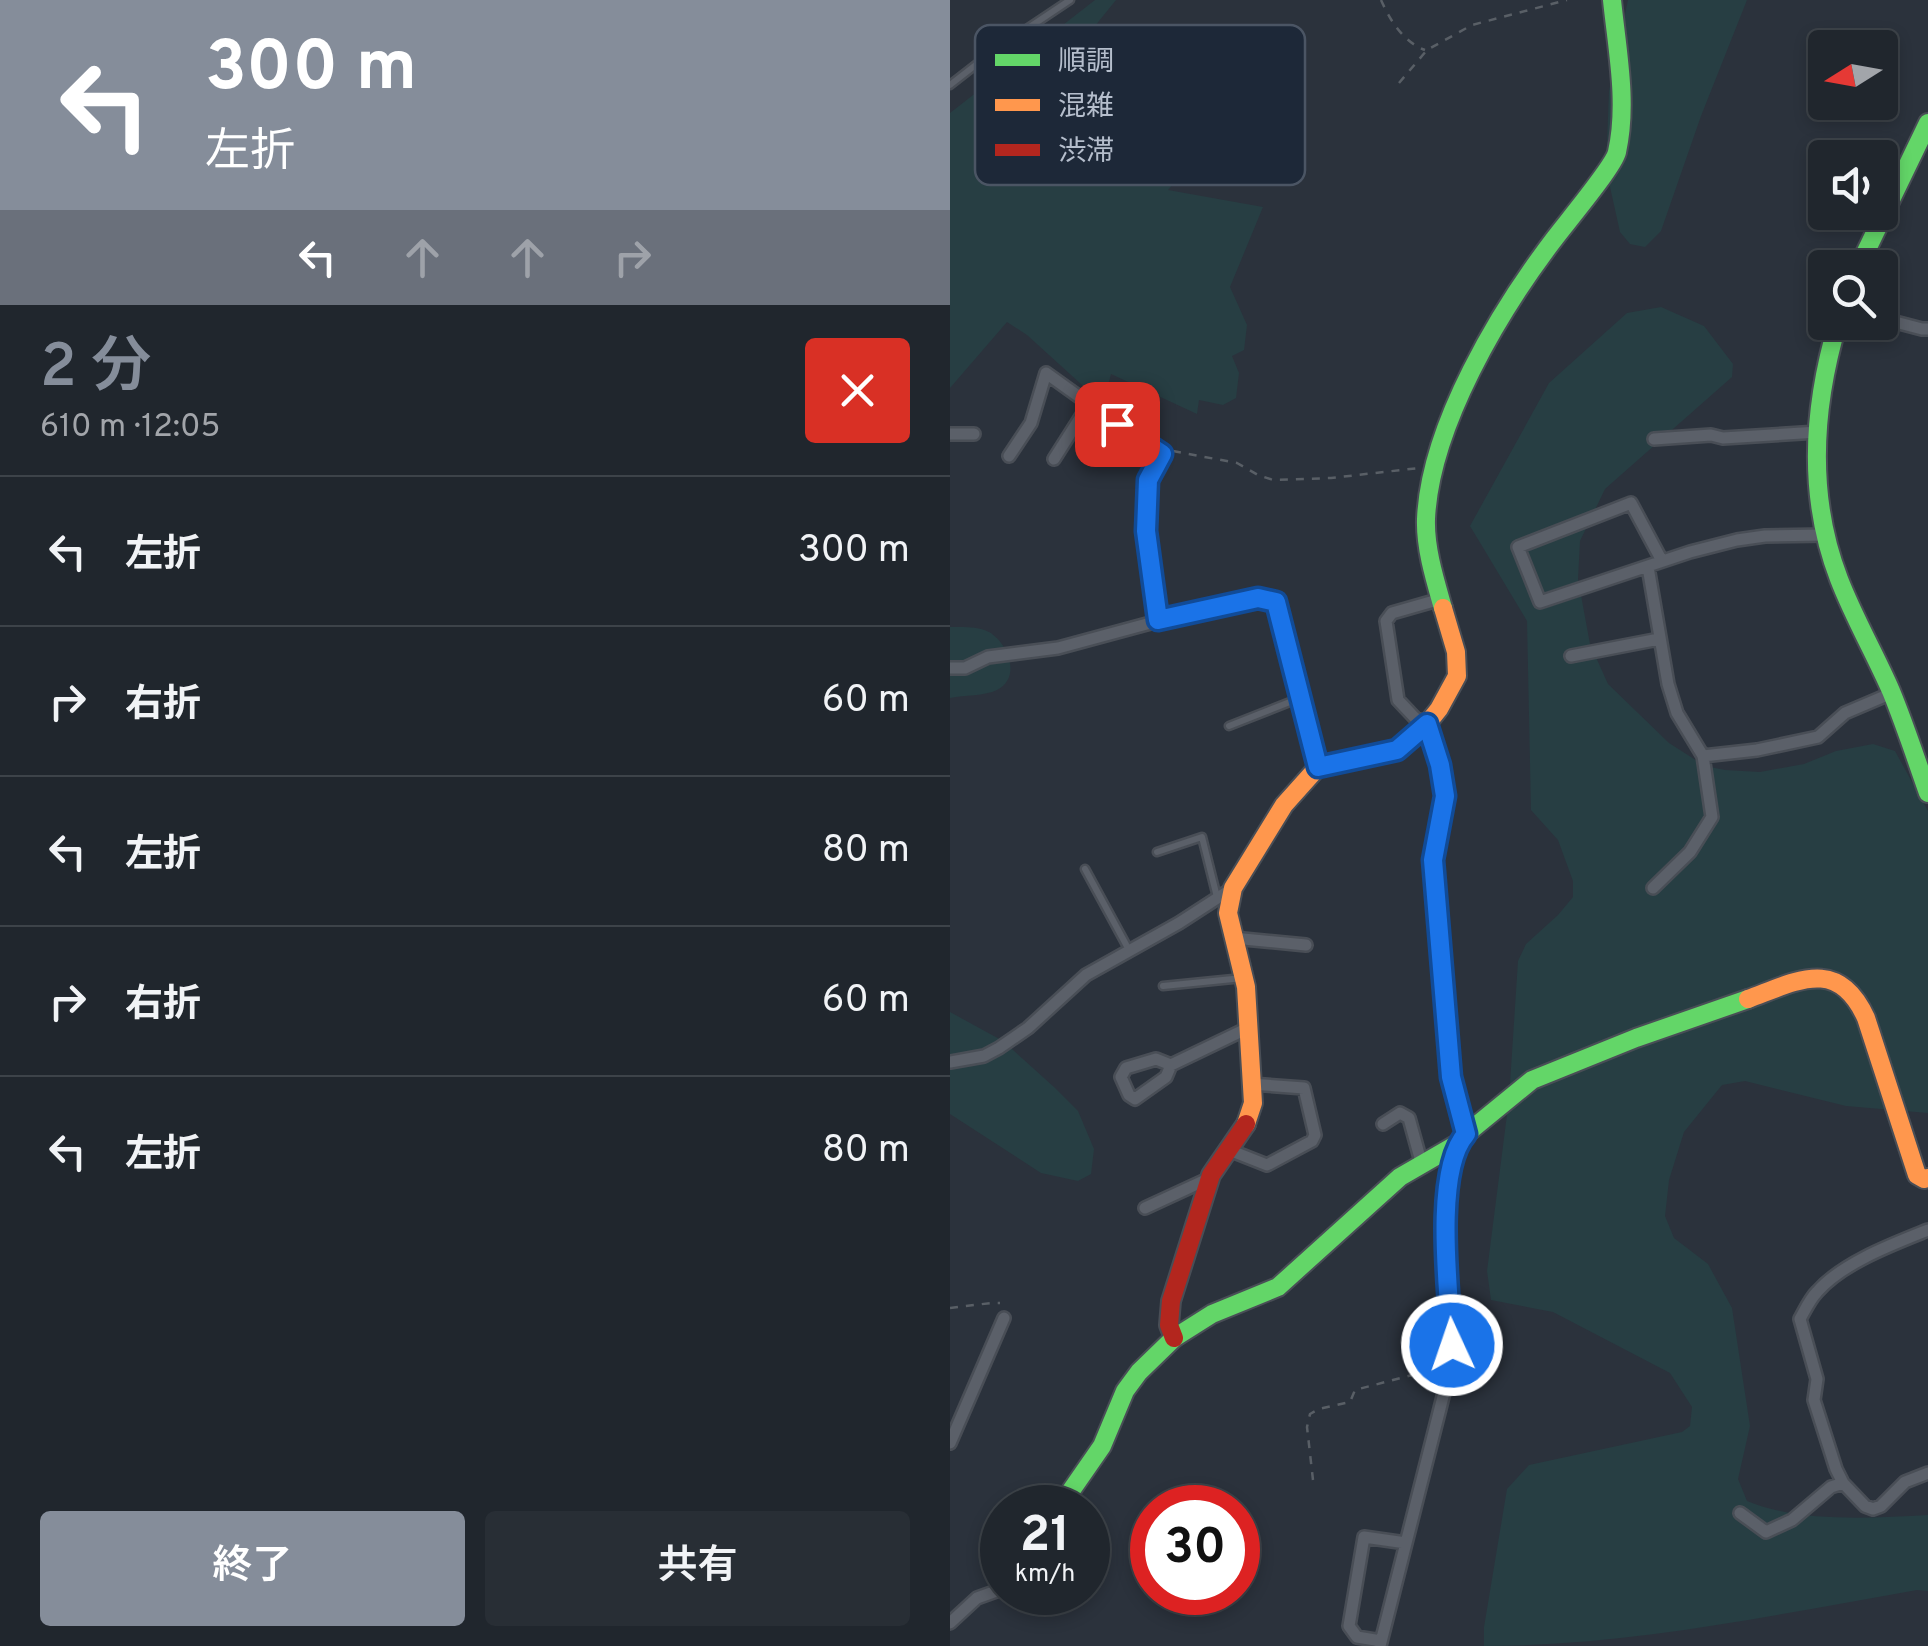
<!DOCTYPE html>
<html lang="ja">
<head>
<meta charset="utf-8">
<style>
	body { margin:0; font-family:Overpass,"Noto Sans JP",sans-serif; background:#282e35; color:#f1f3f6; height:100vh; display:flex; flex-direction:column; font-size:38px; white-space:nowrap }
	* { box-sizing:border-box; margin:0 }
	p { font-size:32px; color:#a2a5aa }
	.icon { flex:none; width:55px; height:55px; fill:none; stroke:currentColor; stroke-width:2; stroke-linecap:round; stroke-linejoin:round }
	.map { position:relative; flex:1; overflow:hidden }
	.side { display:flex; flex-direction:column; background:#20262d; width:950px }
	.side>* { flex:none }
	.guide { background:#858d9a; color:#fff; overflow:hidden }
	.needle { width:65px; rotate:259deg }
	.fabs { position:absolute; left:858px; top:30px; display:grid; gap:20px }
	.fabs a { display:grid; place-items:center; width:90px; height:90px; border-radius:10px; background:#20262d; box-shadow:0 5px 15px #0003,0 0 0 2px #3d4349; font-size:50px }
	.speed { position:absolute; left:30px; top:1485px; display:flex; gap:20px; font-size:50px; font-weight:700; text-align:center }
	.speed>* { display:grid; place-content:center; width:130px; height:130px; border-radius:50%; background:#20262d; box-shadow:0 5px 15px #0003,0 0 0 2px #3d4349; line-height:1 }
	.speed small { font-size:25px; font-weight:400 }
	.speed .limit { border:15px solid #d22; background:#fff; color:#111 }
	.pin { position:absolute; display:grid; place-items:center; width:85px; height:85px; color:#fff; margin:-42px; border-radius:20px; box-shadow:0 5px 15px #0006 }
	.me { position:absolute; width:110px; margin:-55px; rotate:357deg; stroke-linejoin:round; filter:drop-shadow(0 0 8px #0008) }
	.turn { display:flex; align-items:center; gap:35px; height:210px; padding:0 40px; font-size:45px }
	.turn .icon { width:130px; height:130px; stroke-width:2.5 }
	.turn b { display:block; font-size:70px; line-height:85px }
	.lanes { display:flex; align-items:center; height:95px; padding:0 40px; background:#0003; justify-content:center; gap:50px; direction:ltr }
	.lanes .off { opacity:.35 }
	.round { display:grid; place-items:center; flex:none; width:105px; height:105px; border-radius:10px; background:#282e35 }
	.head { display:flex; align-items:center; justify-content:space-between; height:170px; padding:0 40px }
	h1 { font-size:60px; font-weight:600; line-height:75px; color:#858d9a }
	.cta { display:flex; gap:20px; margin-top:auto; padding:20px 40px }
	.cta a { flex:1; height:115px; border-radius:10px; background:#858d9a; color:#fff; font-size:40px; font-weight:600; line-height:115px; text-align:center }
	.cta a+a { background:#282e35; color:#f1f3f6 }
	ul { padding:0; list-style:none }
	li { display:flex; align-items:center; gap:30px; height:150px; padding:0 40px; border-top:2px solid #3d4349 }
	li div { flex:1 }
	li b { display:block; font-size:38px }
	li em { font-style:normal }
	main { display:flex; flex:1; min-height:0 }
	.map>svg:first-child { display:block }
	.green { fill:#273e43 }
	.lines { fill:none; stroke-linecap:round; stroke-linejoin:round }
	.lane-casing { stroke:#494e56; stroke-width:11 }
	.street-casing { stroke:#494e56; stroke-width:16 }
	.fast-casing { stroke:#494e56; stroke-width:22 }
	.slow-casing { stroke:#494e56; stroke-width:22 }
	.jam-casing { stroke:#494e56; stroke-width:22 }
	.path { stroke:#595f66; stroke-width:2.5; stroke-dasharray:8 8; stroke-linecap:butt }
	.lane { stroke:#5b6069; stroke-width:6 }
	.street { stroke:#5b6069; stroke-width:11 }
	.fast { stroke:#63d668; stroke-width:18 }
	.slow { stroke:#ff974d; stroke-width:18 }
	.jam { stroke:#b3261e; stroke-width:18 }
	.route-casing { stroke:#114b97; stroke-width:25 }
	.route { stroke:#1a73e8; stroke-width:18 }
	.key { fill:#1d2838; stroke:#4b5564; stroke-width:2.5 }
	.key-label { font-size:28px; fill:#b5becc }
</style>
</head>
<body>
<main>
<section class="side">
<div class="guide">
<div class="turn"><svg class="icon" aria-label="left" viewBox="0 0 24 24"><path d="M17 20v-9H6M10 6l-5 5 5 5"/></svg><div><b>300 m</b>左折</div></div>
<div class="lanes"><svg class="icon" aria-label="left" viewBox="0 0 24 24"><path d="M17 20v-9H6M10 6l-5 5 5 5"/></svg><svg class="icon off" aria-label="ahead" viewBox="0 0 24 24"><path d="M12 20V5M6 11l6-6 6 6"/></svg><svg class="icon off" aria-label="ahead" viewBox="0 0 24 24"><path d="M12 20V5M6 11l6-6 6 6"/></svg><svg class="icon off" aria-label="right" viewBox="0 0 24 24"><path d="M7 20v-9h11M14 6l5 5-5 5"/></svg></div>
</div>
<div class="head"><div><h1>2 分</h1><p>610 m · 12:05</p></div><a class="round" style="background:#d93025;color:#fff"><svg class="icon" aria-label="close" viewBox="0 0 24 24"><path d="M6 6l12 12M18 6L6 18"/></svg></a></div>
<ul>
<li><svg class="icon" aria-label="left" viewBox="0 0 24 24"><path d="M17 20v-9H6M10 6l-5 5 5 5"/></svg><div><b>左折</b></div><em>300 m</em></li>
<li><svg class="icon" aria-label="right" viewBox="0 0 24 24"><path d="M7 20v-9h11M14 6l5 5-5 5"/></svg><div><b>右折</b></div><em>60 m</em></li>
<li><svg class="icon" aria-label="left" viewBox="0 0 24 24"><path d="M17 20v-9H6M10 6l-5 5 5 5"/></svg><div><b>左折</b></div><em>80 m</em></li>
<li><svg class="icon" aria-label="right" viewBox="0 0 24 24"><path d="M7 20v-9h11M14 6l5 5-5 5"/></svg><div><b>右折</b></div><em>60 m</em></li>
<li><svg class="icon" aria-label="left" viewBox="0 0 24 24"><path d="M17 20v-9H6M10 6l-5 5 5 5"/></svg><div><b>左折</b></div><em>80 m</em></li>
</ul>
<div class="cta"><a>終了</a><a>共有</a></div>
</section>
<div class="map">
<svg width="978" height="1646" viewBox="0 0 978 1646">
	<rect width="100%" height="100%" fill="#2b323c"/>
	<path class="green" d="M145 0H166L124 52 140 82 207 70 241 67 281 77 299 95 296 109 267 134 218 190 313 207 280 287 297 325 294 350 282 356 289 373 286 398 273 405 249 400 247 414 161 374 153 404 77 335 57 322 0 388V113Z
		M678 0H797L751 116 711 231 695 247 680 244 670 232 656 169 659 91Z
		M711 307 754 326 783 364 782 377 655 489 630 541 628 579 640 644 658 684 719 743 755 766 775 770 810 772 854 764 886 751 923 744 945 751 978 811V1113L896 1106 795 1081 772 1085 734 1132 719 1180 715 1216 724 1238 758 1264 782 1308 800 1426 788 1479 797 1501C851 1523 921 1518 978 1515V1591L967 1590C824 1615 680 1646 534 1646V1627L557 1489 579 1465 732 1432 740 1426 742 1407 720 1373 603 1312 541 1300 537 1271 559 1099 568 961 576 944 608 915 623 897V881L608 840 581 810 577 621 520 526 599 383 677 313Z
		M0 627C13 627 27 626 39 632 58 643 72 677 47 690 35 696 14 695 0 698Z
		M0 1012 53 1041 104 1087 128 1111 144 1149 141 1174 128 1181 91 1173 0 1114Z"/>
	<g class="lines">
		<defs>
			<path id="lane" d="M0 85 41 53 120 0
				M279 726 350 698
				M207 852 252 837 267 897
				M135 869 179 950
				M213 986 293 978"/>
			<path id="street" d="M930 318 972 329H978
				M0 434H24
				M704 439 761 435 773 438 868 432
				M59 456 81 423 96 373 195 444 212 453 197 480 195 531 208 621
				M104 459 139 404
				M712 561 681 503 568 547 590 602 740 552 787 540 815 536 876 535
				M698 567 718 684 727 713 753 756 762 817 740 852 703 888
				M491 599 442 613 436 621 448 700 465 718 477 724 490 765 495 796 483 860 501 1077 516 1134
				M621 656 709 639
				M0 668H15L38 657 108 648 208 621 308 598 326 602 368 767
				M753 756 807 750 868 737 895 713 942 693
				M283 938 356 945
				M0 1062 34 1056 49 1048 78 1028 136 975 229 923 283 888
				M221 1065 206 1059 176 1068 171 1077 179 1095 185 1099 216 1077 221 1065 298 1028
				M433 1124 450 1113 459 1118 472 1165
				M279 1150 317 1165 362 1141 365 1135 354 1088 301 1084
				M195 1208 260 1178
				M978 1230C943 1244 892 1263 867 1292 860 1299 855 1310 850 1319L867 1379 864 1400 886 1469 893 1483 915 1506 923 1509 931 1506 955 1482 978 1473
				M0 1443 54 1318
				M790 1513 816 1532 842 1520 881 1487 893 1483
				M0 1623 27 1598 52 1589
				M431 1641 407 1637 399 1626 414 1537 456 1543
				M430 1646 501 1365 496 1206 507 1144"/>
			<path id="fast" d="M908 268 978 123
				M888 322C863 406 857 496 889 579 904 618 925 654 941 691 955 725 966 759 978 793
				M493 608C485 580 475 548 476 519 480 426 550 310 605 238 617 222 664 166 667 152 678 103 667 49 662 0
				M109 1508 152 1446 175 1391 189 1372 224 1338 262 1314 328 1287 450 1177 507 1144 516 1134 582 1080 686 1038 798 999"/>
			<path id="slow" d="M798 999C847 981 888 956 916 1018L967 1175 974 1179 978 1178
				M296 1124 303 1103 296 987 278 913 283 888 334 805 368 767 447 749 477 724 489 709 507 676 506 652 493 608"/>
			<path id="jam" d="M224 1338 219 1325 221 1301 261 1175 296 1124"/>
		</defs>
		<use href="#lane" class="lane-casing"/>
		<use href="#street" class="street-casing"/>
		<use href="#fast" class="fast-casing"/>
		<use href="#slow" class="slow-casing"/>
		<use href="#jam" class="jam-casing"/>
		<path class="path" d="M431 0C440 20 453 42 475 50
			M449 83 477 50 522 25 617 0
			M223 451 287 463 308 475 323 480 381 478 469 468
			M0 1308 41 1303H50
			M363 1480 357 1427 360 1414 369 1409 400 1402 405 1390 485 1369"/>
		<use href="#lane" class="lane"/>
		<use href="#street" class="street"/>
		<use href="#fast" class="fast"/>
		<use href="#slow" class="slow"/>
		<use href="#jam" class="jam"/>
	</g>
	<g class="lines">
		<defs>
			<path id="route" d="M167 424 212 454 198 480 196 531 208 620 308 598 326 602 368 767 447 750 477 724 490 765 495 796 483 860 501 1077 516 1134C483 1171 499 1295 502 1345"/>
		</defs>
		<use href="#route" class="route-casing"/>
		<use href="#route" class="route"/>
	</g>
	<rect x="25" y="25" width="330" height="160" rx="15" class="key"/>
	<rect x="45" y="54" width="45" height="12" fill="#63d668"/>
	<rect x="45" y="99" width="45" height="12" fill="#ff974d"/>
	<rect x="45" y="144" width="45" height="12" fill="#b3261e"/>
	<g class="key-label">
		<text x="108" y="70">順調</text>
		<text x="108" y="115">混雑</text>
		<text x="108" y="160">渋滞</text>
	</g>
</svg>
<div class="fabs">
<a><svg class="needle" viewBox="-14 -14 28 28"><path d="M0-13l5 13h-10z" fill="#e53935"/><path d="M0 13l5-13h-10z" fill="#a2a5aa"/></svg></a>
<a><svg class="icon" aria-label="sound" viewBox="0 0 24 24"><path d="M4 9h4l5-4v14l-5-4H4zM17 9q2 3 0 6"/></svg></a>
<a><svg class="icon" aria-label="search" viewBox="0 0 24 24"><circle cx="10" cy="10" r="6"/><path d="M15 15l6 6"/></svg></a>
</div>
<div class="speed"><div>21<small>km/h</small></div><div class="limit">30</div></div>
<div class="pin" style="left:167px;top:424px;background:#d93025"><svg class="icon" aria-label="arrive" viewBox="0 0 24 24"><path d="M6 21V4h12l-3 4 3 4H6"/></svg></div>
<svg class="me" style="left:502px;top:1345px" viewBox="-20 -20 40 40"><circle r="17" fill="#1a73e8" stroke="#fff" stroke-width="3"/><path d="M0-11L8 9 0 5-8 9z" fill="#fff"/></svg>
</div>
</main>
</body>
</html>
